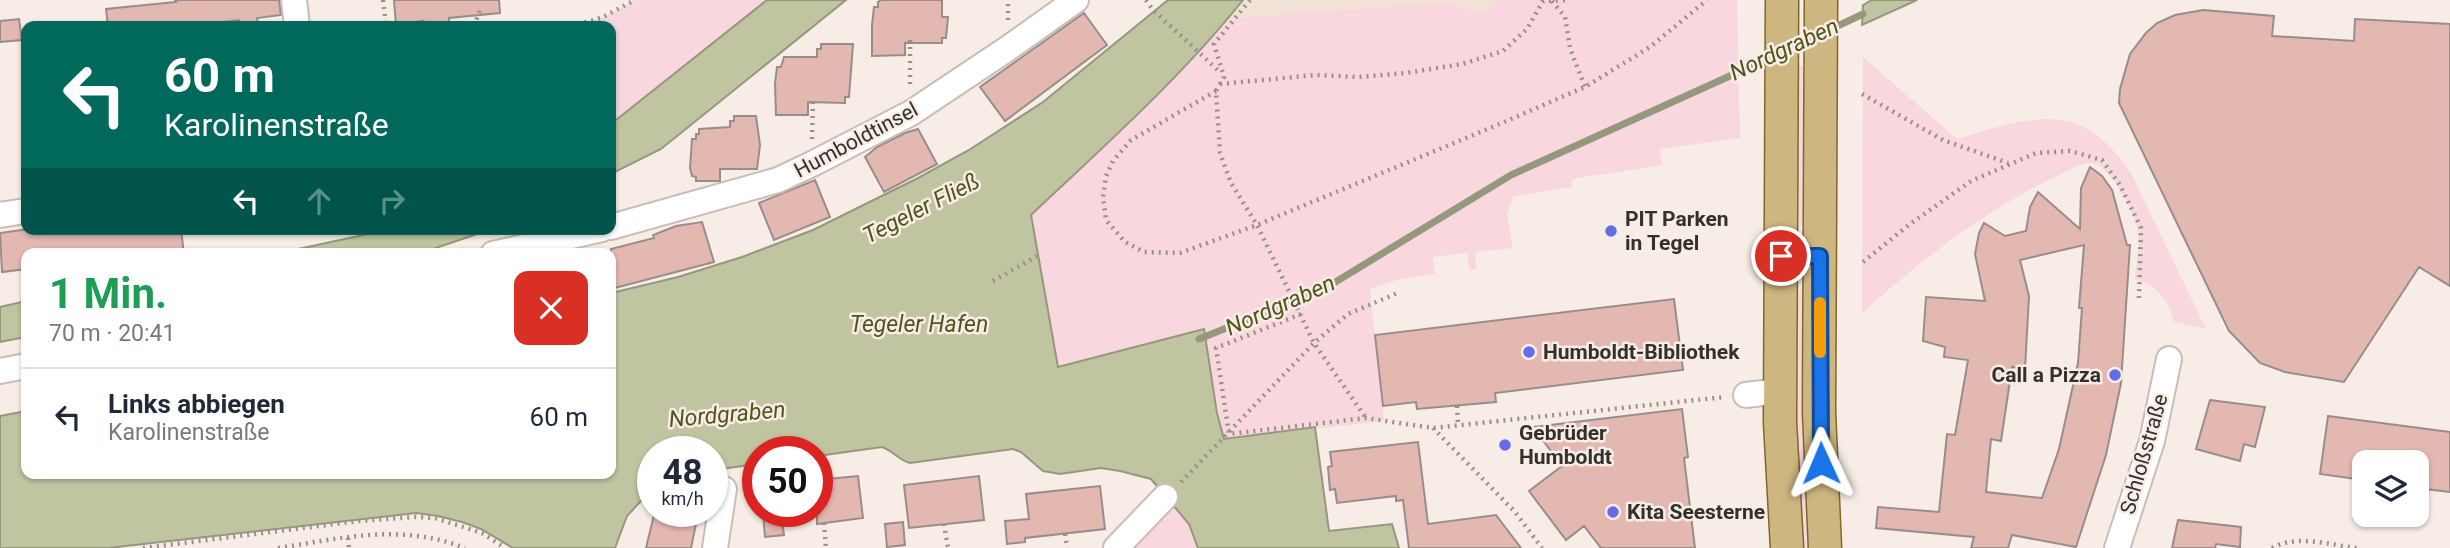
<!DOCTYPE html>
<html lang="de">
<head>
<meta charset="utf-8">
<style>
	body { margin:0; font-family:Roboto,sans-serif; background:#f2f2f3; color:#1f2937; height:100vh; display:flex; flex-direction:column; font-size:26px; white-space:nowrap }
	* { box-sizing:border-box; margin:0 }
	p { font-size:23px; color:#747a83 }
	.icon { flex:none; width:38px; height:38px; fill:none; stroke:currentColor; stroke-width:2; stroke-linecap:round; stroke-linejoin:round }
	.map { position:relative; flex:1; overflow:hidden }
	.side { position:absolute; left:21px; top:248px; width:595px; height:231px; display:flex; flex-direction:column; background:#fff; border-radius:14px; box-shadow:0 2px 5px #0004 }
	.side>* { flex:none }
	.top-card { position:absolute; left:21px; top:21px; width:595px; height:214px; border-radius:14px; box-shadow:0 2px 5px #0004; background:#00695c; color:#fff; overflow:hidden }
	.controls { position:absolute; left:2352px; top:450px; display:grid; gap:14px }
	.controls a { display:grid; place-items:center; width:77px; height:77px; border-radius:14px; background:#fff; box-shadow:0 2px 5px #0004; font-size:35px }
	.speed { position:absolute; left:637px; top:436px; display:flex; gap:14px; font-size:35px; font-weight:700; text-align:center }
	.speed>* { display:grid; place-content:center; width:91px; height:91px; border-radius:50%; background:#fff; box-shadow:0 2px 5px #0004; line-height:1 }
	.speed small { font-size:18px; font-weight:400 }
	.speed .limit { border:10px solid #d22; background:#fff; color:#111 }
	.pin { position:absolute; display:grid; place-items:center; width:60px; height:60px; color:#fff; margin:-30px; border:4px solid #fff; border-radius:50%; box-shadow:0 2px 7px #0007 }
	.me { position:absolute; width:77px; margin:-38px; rotate:359deg; stroke-linejoin:round; filter:drop-shadow(0 0 5px #0008) }
	.turn { display:flex; align-items:center; gap:24px; height:147px; padding:0 28px; font-size:32px }
	.turn .icon { width:91px; height:91px; stroke-width:2.5 }
	.turn b { display:block; font-size:49px; line-height:60px }
	.lanes { display:flex; align-items:center; height:66px; padding:0 28px; background:#0003; justify-content:center; gap:35px; direction:ltr }
	.lanes .off { opacity:.35 }
	.round { display:grid; place-items:center; flex:none; width:74px; height:74px; border-radius:14px; background:#f2f2f3 }
	.head { display:flex; align-items:center; justify-content:space-between; height:119px; padding:0 28px }
	h1 { font-size:42px; font-weight:700; line-height:52px; color:#1e9e55 }
	ul { padding:0; list-style:none }
	li { display:flex; align-items:center; gap:21px; height:98px; padding:0 28px; border-top:2px solid #e0e1e3 }
	li div { flex:1 }
	li b { display:block; font-size:26px }
	li em { font-style:normal }
	.map>svg:first-child { display:block }
	.built { fill:#f3e2d6 }
	.green { fill:#f8d7df }
	.water { fill:#c0c4a0; stroke:#96987e; stroke-width:2 }
	.lines { fill:none; stroke-linecap:round; stroke-linejoin:round }
	.stream { stroke:#96987e; stroke-width:7 }
	.building { fill:#e2b8b1; stroke:#998d8b; stroke-width:2; fill-rule:evenodd }
	.minor-casing { stroke:#c8beb7; stroke-width:28 }
	.major-casing { stroke:#81672a; stroke-width:35 }
	.path { stroke:#97908b; stroke-width:4.5; stroke-dasharray:2 5; stroke-linecap:butt }
	.minor { stroke:#fff; stroke-width:24 }
	.major { stroke:#cdb67f; stroke-width:32 }
	.route-casing { stroke:#114b97; stroke-width:18 }
	.route { stroke:#1a73e8; stroke-width:12 }
	.slow { stroke:#f59e0b; stroke-width:12 }
	.poi-dot { fill:#666ce5; stroke:#f7ede6; stroke-width:2.5 }
	.labels { text-anchor:middle; stroke-width:5; stroke-linejoin:round; paint-order:stroke }
	.street-label { font-size:21px; fill:#34302d; stroke:#f7ede6 }
	.poi-label { font-size:21px; font-weight:bold; fill:#34302d; stroke:#f7ede6; text-anchor:start }
	.water-label { font-size:23px; font-style:italic; fill:#51551c; stroke:#f7ede6 }
</style>
</head>
<body>
<div class="map">
<svg width="2450" height="548" viewBox="0 0 2450 548">
	<rect width="100%" height="100%" fill="#f7ede6"/>
	<path class="built" d="M1243 0H1498L1484 14 1448 2 1240 17 1224 25Z"/>
	<path class="green" d="M635 0H767L611 124V26H571L601 18Z
		M1498 0H1737L1740 138 1660 149 1662 165 1572 179 1571 187 1513 197 1507 214 1513 248 1475 252 1476 269 1470 270 1467 253 1433 257 1435 274 1400 279 1370 289 1384 421 1224 439 1203 329 1059 368 1031 215 1147 107 1224 25 1240 17 1448 2 1484 14Z
		M1863 57 1957 139C2031 117 2080 97 2131 173L2206 329 2174 322C2170 300 2156 285 2135 280 2136 266 2141 240 2137 227 2133 211 2110 166 2093 163 2080 162 2065 173 2053 178 1981 213 1921 260 1862 313Z
		M1799 66H1805L1804 223 1801 226 1797 223Z
		M1803 289 1804 292V432L1809 548H1802L1797 431 1798 291Z
		M1170 502 1189 524 1198 548H1126Z"/>
	<path class="water" d="M767 0H846L661 149 611 174V124Z
		M1168 0H1243C1180 79 1104 146 1031 215L1058 367 1204 329 1217 413 1224 439 1315 427 1329 531 1392 524 1399 548H1198L1189 524 1151 479 1120 471 1101 468 1060 474 1049 472 1043 471 1021 452 1013 449 910 463C898 460 894 451 882 447L817 456V452H758V464L712 470V452H653V488L627 516 615 548H513L481 529 462 522 438 516 416 513 108 548H0V416L26 411V474H611V293L678 277 742 257 813 230 918 178 969 150 1043 102Z
		M1872 0H1917L1862 25 1863 5Z
		M391 229H492L418 254H275Z
		M26 301V337L0 342V307Z"/>
	<g class="lines">
		<path class="stream" d="M1829 30 1863 14
			M1199 339 1324 289 1511 175 1774 56"/>
	</g>
	<path class="building" d="M175 0H279L281 15 257 18 258 26H240L239 20 193 26H108L106 9 176 2Z
		M394 0H499L500 13 449 18V26H423V21L396 25Z
		M881 0H942V17H948L946 38H942V43H905V55L872 56V25L874 7H878V2Z
		M2203 10 2274 16 2272 36 2354 41 2355 19 2450 24V286L2419 267 2344 382 2285 372 2260 363 2229 331 2119 103 2120 89 2130 54 2146 33 2157 23 2175 15Z
		M1084 13 1107 45 1005 121 980 87Z
		M19 19 22 40 0 42V21Z
		M821 44H853L849 97H845V103L808 102V115H776L775 84 777 67H781L784 57H817V49H821Z
		M734 116H756L760 145 757 169H720V181H696V177L692 176 690 168 692 139H696V134H699V129L730 127V121H734Z
		M918 129 937 164 884 192 865 157 877 147 905 133Z
		M2090 167 2102 176 2112 190 2127 245H2130L2121 383 2106 455 2076 547 2012 535 2008 548H1971L1974 537 1876 528 1878 507 1939 512 1947 434 1955 435 1968 360 1944 357 1945 347 1923 341 1926 297 1985 301 1975 254 1979 233 1984 223 2005 236 2026 231 2030 207 2038 192 2080 229 2081 188ZM2084 245 2079 308H2082L2078 363 2059 449 2042 498 1986 492 1991 439 2001 441 2012 367 2025 369 2029 296 2020 260Z
		M815 180 830 217 774 240 759 203Z
		M702 222 714 262 611 289V249L654 238 653 235 676 226Z
		M29 229H181L184 254H161V251L143 254H26V269L2 272 0 233Z
		M1674 299 1683 370 1495 393 1496 402 1417 409 1416 402 1383 406 1375 335Z
		M2210 400 2265 407 2255 447 2244 444 2240 461 2196 449Z
		M1682 409 1688 457 1684 458 1695 548H1601L1584 526 1566 540 1529 491 1562 466 1533 427Z
		M2328 416 2450 432V492L2417 488V462H2364V480L2320 474Z
		M1418 442 1428 524 1496 515 1521 548H1409L1403 500 1396 501V496L1337 503 1335 489 1330 490 1328 467 1332 466 1330 452Z
		M858 476 863 518 817 524V480Z
		M979 476 984 520 909 528 904 485Z
		M1100 486 1105 529 1025 538V542L1007 544 1005 521 1029 519 1026 494Z
		M655 511H686L698 514 691 548H646Z
		M781 513 784 535 765 537 763 514Z
		M2178 520 2241 527 2240 547 2216 544 2215 548H2172Z
		M903 522 905 545 887 547 885 524Z"/>
	<g class="lines">
		<defs>
			<path id="minor" d="M294 0 297 26
				M0 215 26 211
				M611 227 778 180 812 164 911 113 1007 49 1076 0
				M493 254 602 229
				M0 371 26 366
				M1746 395 1780 391
				M715 548 724 489
				M1116 548 1165 497
				M2117 548 2152 441 2169 359"/>
			<path id="major" d="M1782 0 1780 422 1787 548
				M1821 0 1819 412 1825 548"/>
		</defs>
		<use href="#minor" class="minor-casing"/>
		<use href="#major" class="major-casing"/>
		<path class="path" d="M383 0 386 26
			M1146 0 1153 10 1221 73
			M1250 0 1214 44 1224 77 1216 91 1220 153 1231 183 1257 225 1314 343 1366 418
			M1552 1 1565 17 1570 48 1585 87
			M1008 20V0
			M474 26 480 10
			M571 26 601 18 635 0
			M910 40V88
			M1220 84 1315 75 1359 77 1406 73 1462 64 1503 51 1527 29 1543 1 1566 0
			M1216 91 1131 140 1113 161 1106 176 1103 197 1106 220 1125 242 1144 252 1180 253 1257 225 1502 123 1585 87 1650 47 1707 0
			M1862 94 1943 140 2008 163
			M812 139 813 98
			M1863 262 1910 224 1971 181 2036 153 2070 151 2102 160 2120 185 2141 228 2139 298
			M993 281 1037 256
			M1301 314 1216 348 1229 434 1366 418 1433 428 1725 397
			M1457 406 1458 425
			M1433 428 1515 512 1542 548
			M1181 482 1314 343 1348 314 1400 292
			M824 523 826 548
			M944 524 948 548
			M1065 534 1067 548
			M348 538 349 548
			M143 548 359 521 416 517 435 518 482 533 505 548
			M278 548C343 538 401 523 465 548
			M2272 548C2297 534 2330 545 2357 548"/>
		<use href="#minor" class="minor"/>
		<use href="#major" class="major"/>
	</g>
	<g class="lines">
		<defs>
			<path id="route" d="M1781 256H1820L1821 463"/>
		</defs>
		<use href="#route" class="route-casing"/>
		<use href="#route" class="route"/>
		<path class="slow" d="M1820 352V303"/>
	</g>
	<g class="poi-dot">
		<circle cx="1611" cy="231" r="7"/>
		<circle cx="1529" cy="352" r="7"/>
		<circle cx="2115" cy="375" r="7"/>
		<circle cx="1505" cy="445" r="7"/>
		<circle cx="1613" cy="512" r="7"/>
	</g>
	<g class="labels">
		<g class="street-label">
			<text transform="translate(856 140) rotate(-28)" y="7">Humboldtinsel</text>
			<text transform="translate(2144 454) rotate(-74)" y="7">Schloßstraße</text>
		</g>
		<g class="poi-label">
			<text x="1625" y="226">PIT Parken<tspan x="1625" dy="24">in Tegel</tspan></text>
			<text x="1543" y="359">Humboldt-Bibliothek</text>
			<text x="2101" y="382" text-anchor="end">Call a Pizza</text>
			<text x="1519" y="440">Gebrüder<tspan x="1519" dy="24">Humboldt</tspan></text>
			<text x="1627" y="519">Kita Seesterne</text>
		</g>
		<g class="water-label">
			<text transform="translate(1784 49) rotate(-25)" y="8">Nordgraben</text>
			<text transform="translate(921 208) rotate(-27)" y="8">Tegeler Fließ</text>
			<text transform="translate(1280 305) rotate(-24)" y="8">Nordgraben</text>
			<text x="919" y="332">Tegeler Hafen</text>
			<text transform="translate(727 414) rotate(-5)" y="8">Nordgraben</text>
		</g>
	</g>
</svg>
<div class="controls">
<a><svg class="icon" aria-label="layers" viewBox="0 0 24 24"><path d="M12 4l9 5-9 5-9-5zM3 14l9 5 9-5"/></svg></a>
</div>
<div class="speed"><div>48<small>km/h</small></div><div class="limit">50</div></div>
<div class="pin" style="left:1781px;top:256px;background:#d93025"><svg class="icon" aria-label="arrive" viewBox="0 0 24 24"><path d="M6 21V4h12l-3 4 3 4H6"/></svg></div>
<svg class="me" style="left:1821px;top:463px" viewBox="-20 -20 40 40"><path d="M0-17L14 15 0 8-14 15z" fill="#1a73e8" stroke="#fff" stroke-width="4"/></svg>
<div class="top-card">
<div class="turn"><svg class="icon" aria-label="left" viewBox="0 0 24 24"><path d="M17 20v-9H6M10 6l-5 5 5 5"/></svg><div><b>60 m</b>Karolinenstraße</div></div>
<div class="lanes"><svg class="icon" aria-label="left" viewBox="0 0 24 24"><path d="M17 20v-9H6M10 6l-5 5 5 5"/></svg><svg class="icon off" aria-label="ahead" viewBox="0 0 24 24"><path d="M12 20V5M6 11l6-6 6 6"/></svg><svg class="icon off" aria-label="right" viewBox="0 0 24 24"><path d="M7 20v-9h11M14 6l5 5-5 5"/></svg></div>
</div>
<section class="side">
<div class="head"><div><h1>1 Min.</h1><p>70 m · 20:41</p></div><a class="round" style="background:#d93025;color:#fff"><svg class="icon" aria-label="close" viewBox="0 0 24 24"><path d="M6 6l12 12M18 6L6 18"/></svg></a></div>
<ul>
<li><svg class="icon" aria-label="left" viewBox="0 0 24 24"><path d="M17 20v-9H6M10 6l-5 5 5 5"/></svg><div><b>Links abbiegen</b><p>Karolinenstraße</p></div><em>60 m</em></li>
</ul>
</section>
</div>
</body>
</html>
